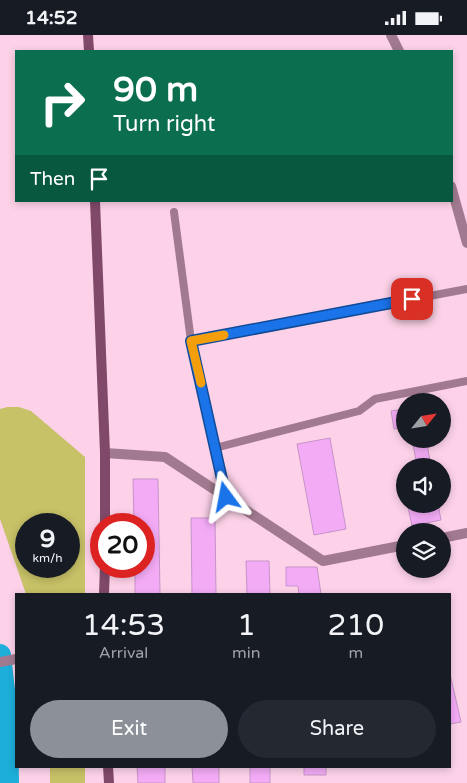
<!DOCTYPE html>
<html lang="en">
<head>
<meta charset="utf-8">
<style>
	body { margin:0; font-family:"Varela Round",sans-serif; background:#242831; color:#f1f3f6; height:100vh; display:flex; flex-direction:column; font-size:19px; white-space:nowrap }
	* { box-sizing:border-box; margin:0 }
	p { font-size:16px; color:#9ea1a6 }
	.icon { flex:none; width:28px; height:28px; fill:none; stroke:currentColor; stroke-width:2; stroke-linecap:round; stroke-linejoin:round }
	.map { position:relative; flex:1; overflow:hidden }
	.drawer { position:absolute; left:15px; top:558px; width:436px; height:175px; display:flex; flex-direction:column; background:#171b24; border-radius:0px; box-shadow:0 2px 8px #0003 }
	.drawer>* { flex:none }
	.guide { position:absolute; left:15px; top:15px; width:438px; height:152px; border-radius:0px; box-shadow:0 2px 8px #0003; background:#0b6e4f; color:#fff; overflow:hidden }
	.needle { width:32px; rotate:60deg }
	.tools { position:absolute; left:396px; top:358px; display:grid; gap:10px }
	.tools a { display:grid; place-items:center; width:55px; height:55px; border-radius:50%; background:#171b24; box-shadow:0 2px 8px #0003; font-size:25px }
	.speed { position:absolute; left:15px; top:478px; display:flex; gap:10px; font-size:25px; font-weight:700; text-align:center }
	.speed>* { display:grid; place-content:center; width:65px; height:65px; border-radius:50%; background:#171b24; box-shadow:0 2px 8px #0003; line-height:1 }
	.speed small { font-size:12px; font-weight:400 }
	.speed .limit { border:8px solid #d22; background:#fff; color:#111 }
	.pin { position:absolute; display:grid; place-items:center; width:42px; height:42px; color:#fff; margin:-21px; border-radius:10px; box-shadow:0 2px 8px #0006 }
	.me { position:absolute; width:55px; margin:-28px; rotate:347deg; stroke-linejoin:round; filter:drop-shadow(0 0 4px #0008) }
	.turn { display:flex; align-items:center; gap:18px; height:105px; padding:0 15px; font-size:22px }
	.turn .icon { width:65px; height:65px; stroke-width:2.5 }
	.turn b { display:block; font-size:35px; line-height:42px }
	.then { display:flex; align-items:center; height:48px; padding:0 15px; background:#0003; gap:10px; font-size:19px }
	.eta { display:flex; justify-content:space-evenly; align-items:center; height:85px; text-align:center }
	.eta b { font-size:30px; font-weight:600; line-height:35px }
	.action { display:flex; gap:10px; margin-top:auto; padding:10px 15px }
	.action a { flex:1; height:58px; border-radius:30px; background:#8c9099; color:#fff; font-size:20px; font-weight:600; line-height:58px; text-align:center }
	.action a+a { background:#242831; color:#f1f3f6 }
	.status { display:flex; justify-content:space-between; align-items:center; height:35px; padding:0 25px; background:#171b24; direction:ltr }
	.status svg { height:14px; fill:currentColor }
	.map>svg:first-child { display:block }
	.green { fill:#c7c167; fill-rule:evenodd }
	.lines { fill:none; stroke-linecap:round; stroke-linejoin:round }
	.river { stroke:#1daeda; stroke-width:22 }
	.building { fill:#f3abf6; stroke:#c693c8 }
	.service { stroke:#a27a90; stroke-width:8 }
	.minor { stroke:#a27a90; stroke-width:10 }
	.secondary { stroke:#814969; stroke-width:10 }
	.route-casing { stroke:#114b97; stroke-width:12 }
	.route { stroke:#1a73e8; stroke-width:9 }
	.slow { stroke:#f59e0b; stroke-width:9 }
</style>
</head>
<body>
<div class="status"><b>14:52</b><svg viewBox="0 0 49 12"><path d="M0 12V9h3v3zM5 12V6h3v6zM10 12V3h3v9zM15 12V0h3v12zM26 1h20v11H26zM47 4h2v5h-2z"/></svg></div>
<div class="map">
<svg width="467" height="748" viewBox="0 0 467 748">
	<rect width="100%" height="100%" fill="#fdd2e9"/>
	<path class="green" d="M7 372H19L31 376 85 422V559H26L0 484V374ZM26 489H69V531H26Z
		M50 731H85V748H50Z"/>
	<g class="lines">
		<path class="river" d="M0 620 7 682 8 748"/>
	</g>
	<path class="building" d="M405 374V392L394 394 391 376Z
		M330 403 346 494 314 500 297 409Z
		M412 404H426L431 431H417Z
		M133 444H158L160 559H135V531H144V489H134Z
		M424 469H438L441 485 412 491 408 472Z
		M191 483H215L216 559H192Z
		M246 526H269L270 559H247Z
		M286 532H317L321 559H299L298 551H286Z
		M450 639 461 687 450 689Z
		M137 731H165V748H138Z
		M192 731H219V748H193Z
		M250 731H270V748H250Z
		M304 731H326V740H304Z"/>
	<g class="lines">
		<path class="service" d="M174 177 191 306 226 462
			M191 306 467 254
			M215 413 359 376 375 364 467 346"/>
		<path class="minor" d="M391 0 399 16
			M451 151 467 208
			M105 418 165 422 323 526 405 510
			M442 503 467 498
			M0 627 16 624"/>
		<path class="secondary" d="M88 0 89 16
			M95 166 105 418V489
			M104 559 105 531
			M108 731 109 748"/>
	</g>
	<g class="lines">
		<defs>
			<path id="route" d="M226 462 191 306 412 264"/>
		</defs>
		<use href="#route" class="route-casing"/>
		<use href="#route" class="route"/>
		<path class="slow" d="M201 348 191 306 224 300"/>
	</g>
</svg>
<div class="tools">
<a><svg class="needle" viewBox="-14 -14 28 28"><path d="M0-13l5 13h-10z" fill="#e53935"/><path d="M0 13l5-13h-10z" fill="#9ea1a6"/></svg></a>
<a><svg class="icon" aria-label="sound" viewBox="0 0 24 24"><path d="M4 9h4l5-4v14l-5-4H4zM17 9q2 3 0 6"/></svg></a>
<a><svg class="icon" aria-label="layers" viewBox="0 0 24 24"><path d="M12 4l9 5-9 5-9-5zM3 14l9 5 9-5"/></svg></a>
</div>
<div class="speed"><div>9<small>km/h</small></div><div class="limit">20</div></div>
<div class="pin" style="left:412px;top:264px;background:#d93025"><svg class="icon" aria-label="arrive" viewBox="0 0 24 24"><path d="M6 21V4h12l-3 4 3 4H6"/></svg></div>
<svg class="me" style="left:226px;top:462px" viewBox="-20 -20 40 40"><path d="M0-17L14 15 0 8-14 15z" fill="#1a73e8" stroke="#fff" stroke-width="4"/></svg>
<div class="guide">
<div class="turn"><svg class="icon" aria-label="right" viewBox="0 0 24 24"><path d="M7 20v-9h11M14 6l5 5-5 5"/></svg><div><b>90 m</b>Turn right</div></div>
<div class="then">Then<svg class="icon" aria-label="arrive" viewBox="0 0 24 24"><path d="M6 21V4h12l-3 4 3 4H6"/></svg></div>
</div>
<section class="drawer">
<div class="eta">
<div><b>14:53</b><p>Arrival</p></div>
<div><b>1</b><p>min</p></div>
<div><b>210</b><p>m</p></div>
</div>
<div class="action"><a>Exit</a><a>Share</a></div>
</section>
</div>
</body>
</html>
